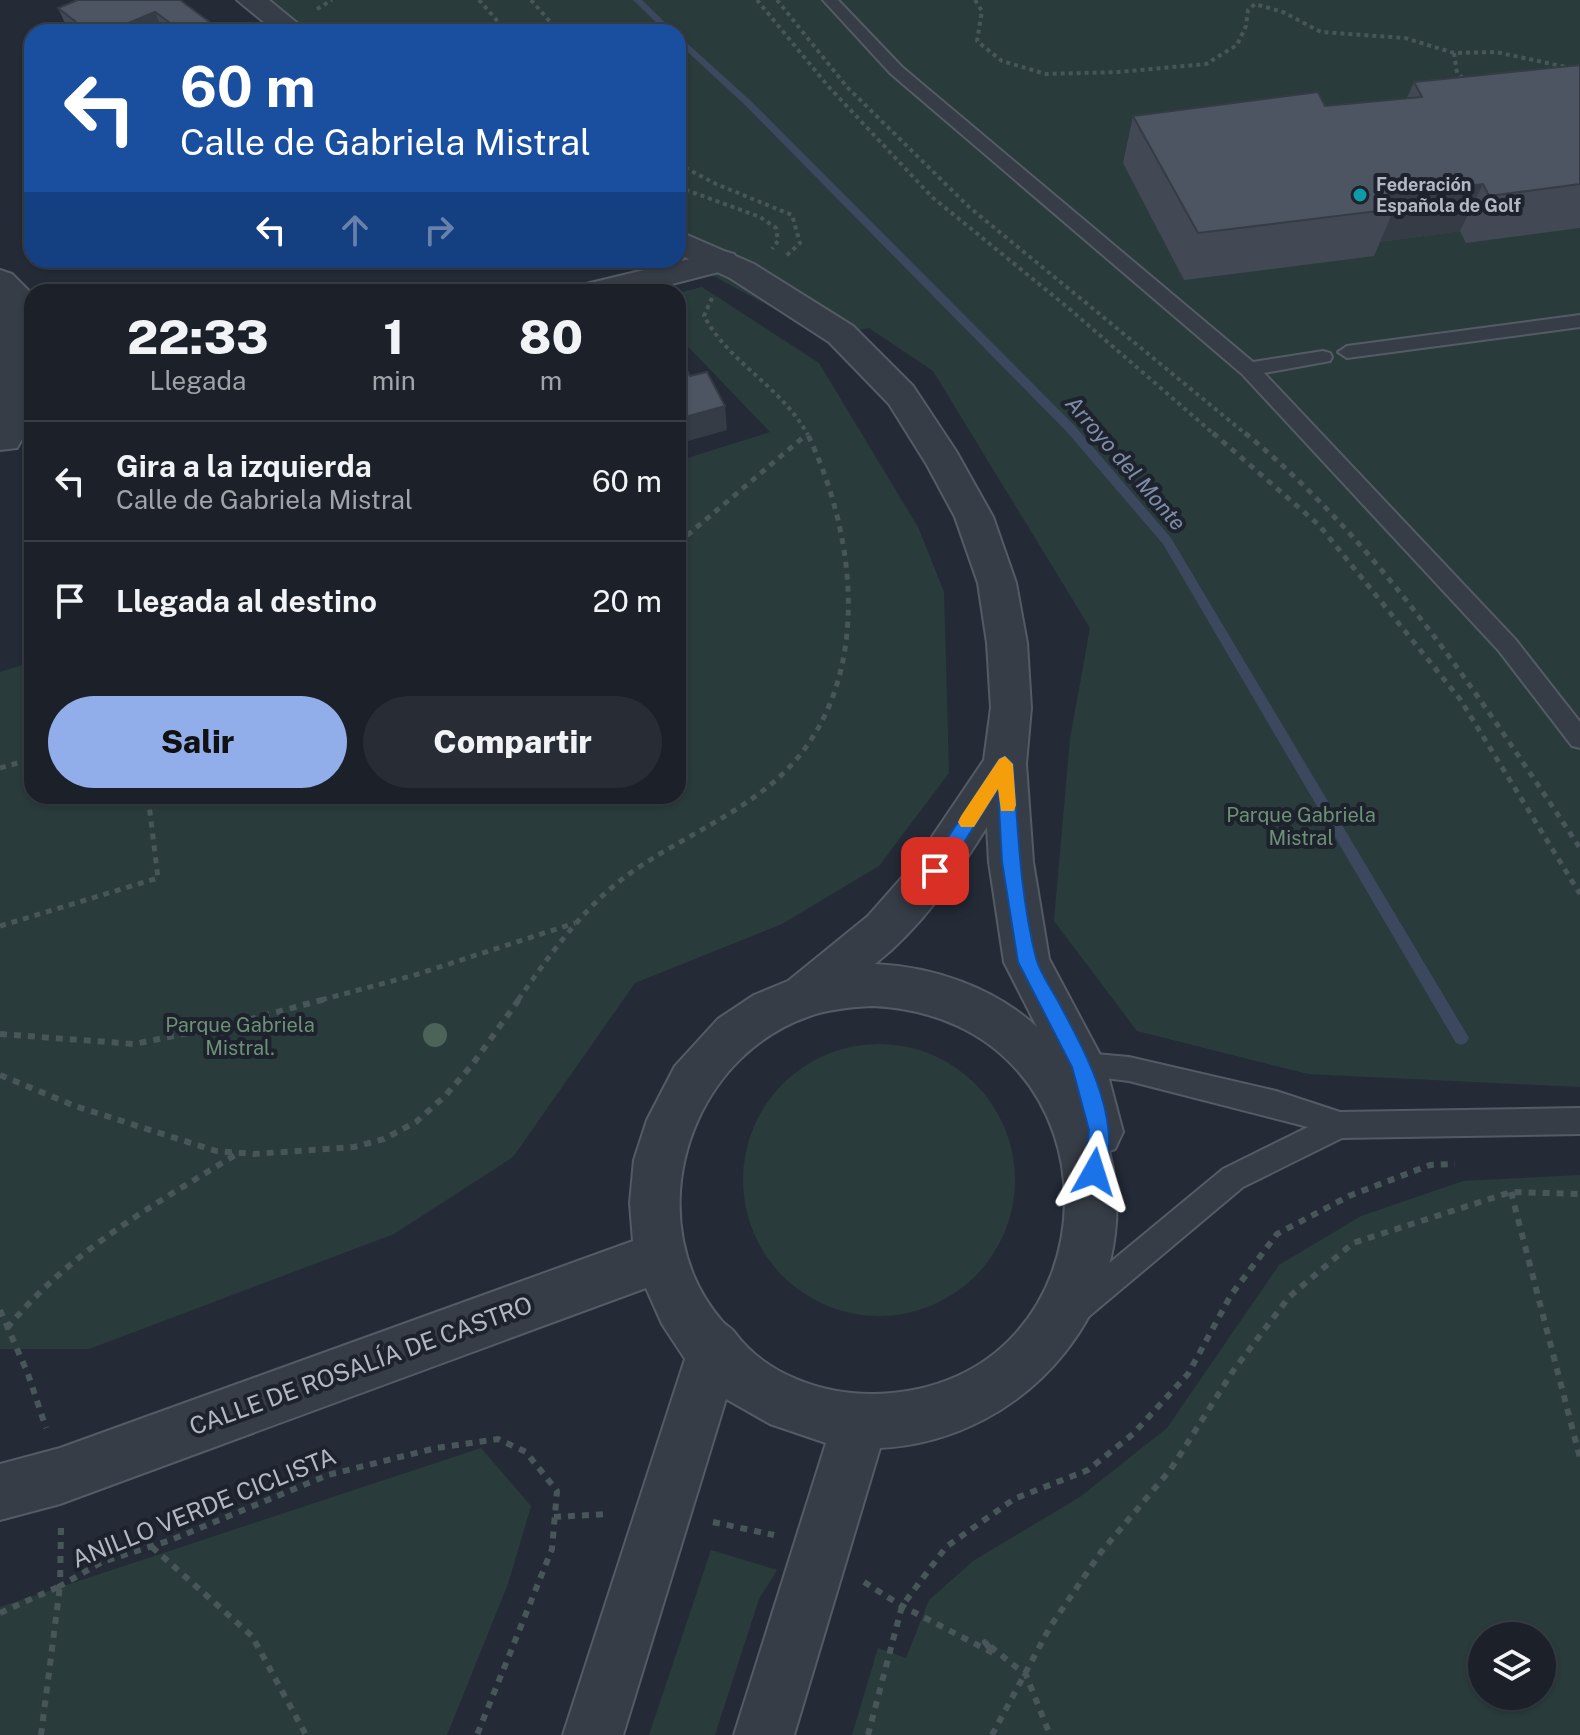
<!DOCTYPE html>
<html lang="es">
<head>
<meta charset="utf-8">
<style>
	body { margin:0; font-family:"Public Sans",sans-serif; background:#282d35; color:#f1f3f6; height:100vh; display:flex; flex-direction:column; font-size:30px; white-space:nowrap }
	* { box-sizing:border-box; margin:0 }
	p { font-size:26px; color:#a0a3a8 }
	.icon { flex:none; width:44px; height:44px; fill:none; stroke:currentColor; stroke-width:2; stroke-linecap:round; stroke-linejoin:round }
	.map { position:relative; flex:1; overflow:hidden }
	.details { position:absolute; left:24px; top:284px; width:662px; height:520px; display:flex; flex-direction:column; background:#1b2029; border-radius:24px; box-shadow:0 2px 6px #0004,0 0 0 2px #393e46 }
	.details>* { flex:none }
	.top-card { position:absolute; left:24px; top:24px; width:662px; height:244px; border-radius:24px; box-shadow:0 2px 6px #0004,0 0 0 2px #393e46; background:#1a4fa0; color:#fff; overflow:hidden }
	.tools { position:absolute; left:1468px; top:1622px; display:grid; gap:16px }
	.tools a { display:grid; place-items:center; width:88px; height:88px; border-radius:50%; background:#1b2029; box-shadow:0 2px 6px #0004,0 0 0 2px #393e46; font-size:40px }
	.pin { position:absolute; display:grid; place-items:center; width:68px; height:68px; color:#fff; margin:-34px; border-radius:16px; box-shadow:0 4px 12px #0006 }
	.me { position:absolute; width:88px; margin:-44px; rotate:6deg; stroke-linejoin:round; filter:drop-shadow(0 0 6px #0008) }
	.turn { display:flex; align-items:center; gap:28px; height:168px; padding:0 24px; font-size:36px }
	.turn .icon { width:104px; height:104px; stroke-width:2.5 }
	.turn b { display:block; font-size:56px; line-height:68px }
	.lanes { display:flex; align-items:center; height:76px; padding:0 24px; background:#0003; justify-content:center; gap:40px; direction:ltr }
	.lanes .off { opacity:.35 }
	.eta { display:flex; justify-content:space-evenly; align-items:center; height:136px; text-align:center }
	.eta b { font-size:48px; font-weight:800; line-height:56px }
	.button { display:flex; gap:16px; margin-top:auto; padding:16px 24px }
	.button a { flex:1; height:92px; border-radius:48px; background:#91adea; color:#111; font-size:32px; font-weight:800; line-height:92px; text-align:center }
	.button a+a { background:#282d35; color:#f1f3f6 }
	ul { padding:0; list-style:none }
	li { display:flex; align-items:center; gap:24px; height:120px; padding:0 24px; border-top:2px solid #393e46 }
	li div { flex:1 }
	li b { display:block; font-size:30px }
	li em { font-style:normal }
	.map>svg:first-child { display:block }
	.green { fill:#2a3b3c; fill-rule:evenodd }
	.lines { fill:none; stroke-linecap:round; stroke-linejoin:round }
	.stream { fill:#3c485e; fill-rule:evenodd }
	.service-casing { stroke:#555b65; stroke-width:4 }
	.minor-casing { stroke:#555b65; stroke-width:4 }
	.tertiary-casing { stroke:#555b65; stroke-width:4 }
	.path-far2 { stroke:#485659; stroke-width:4; stroke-dasharray:4 4; stroke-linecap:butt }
	.path-far1 { stroke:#485659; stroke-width:5; stroke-dasharray:6 6; stroke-linecap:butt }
	.path { stroke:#485659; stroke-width:6; stroke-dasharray:7 7; stroke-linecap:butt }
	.service { fill:#373d47; fill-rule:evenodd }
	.minor { fill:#373d47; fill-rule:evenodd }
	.tertiary { fill:#373d47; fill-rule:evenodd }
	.tree { fill:#4c635a }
	.wall { fill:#424954 }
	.shaded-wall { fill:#363c45 }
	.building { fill:#4d5562; stroke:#363c45; stroke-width:2 }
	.route { fill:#1a73e8; stroke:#114b97; stroke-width:2 }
	.slow { fill:#f59e0b }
	.culture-dot { fill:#0f9aa8; stroke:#1d222c; stroke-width:3 }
	.labels { text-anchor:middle; stroke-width:8; stroke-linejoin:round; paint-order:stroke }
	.far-poi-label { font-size:18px; font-weight:bold; fill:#b2b8c3; stroke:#1d222c; text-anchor:start }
	.park-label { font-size:20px; fill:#6d9177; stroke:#1d222c }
	.water-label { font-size:22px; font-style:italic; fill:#7e8ea8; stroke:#1d222c }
	.near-street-label { font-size:24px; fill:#b2b8c3; stroke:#1d222c }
</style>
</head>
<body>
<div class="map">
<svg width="1580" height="1735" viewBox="0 0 1580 1735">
	<rect width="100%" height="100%" fill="#242b37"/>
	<path class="green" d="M265 0H1580V1087L1308 1074 1137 1031 1054 921 1070 739 1090 628 933 371 869 328 827 337 678 257V32H311Z
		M702 287 819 363 918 527 944 592 949 773 879 866 782 924 635 983 513 1157 394 1234 89 1349H0V672L32 662V796H678V461L770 432 678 336V293Z
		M743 1180a136 136 0 1 1 272 0a136 136 0 1 1-272 0Z
		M1580 1175V1735H852L878 1648 906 1658 929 1600 973 1561 1080 1497 1167 1428 1279 1265 1361 1216 1463 1181ZM1482 1636H1542V1696H1482Z
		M481 1448 531 1506 508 1584 447 1735H0V1607Z
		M711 1550 777 1570 759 1599 715 1735H649Z"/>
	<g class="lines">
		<path class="stream" d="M633 0H642L675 32H666Z
			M678 35 752 102 1075 426 1171 538 1466 1033 1469 1038 1466 1043 1461 1045 1456 1043 1163 544 1067 432 746 106 678 43Z"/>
		<defs>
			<path id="service" d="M823 0H838L902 67 1253 362 1323 351 1330 353 1332 357 1330 361 1264 373 1515 639 1580 722V748L1572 746 1499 651 1242 374 890 73Z
				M1580 315V327L1347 358 1338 352 1347 346Z
				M1073 1052 1129 1057 1276 1091 1340 1112 1580 1108V1134L1342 1138 1243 1187 1087 1318 1077 1322 1067 1318 1063 1308 1067 1298 1223 1169 1308 1127 1129 1081 1064 1073 1060 1064 1064 1055Z"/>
			<path id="minor" d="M723 251 734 254 739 261 734 268 641 292H581L586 284Z
				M0 270 12 274 32 294 22 439 17 448 0 450Z"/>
			<path id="tertiary" d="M237 0H269L308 32H276Z
				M678 231 754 264 853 326 913 386 956 451 993 517 1016 583 1027 643 1031 708 1026 764 1033 862 1049 959 1105 1064 1123 1132 1115 1149 1109 1151C1148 1300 1028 1441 880 1448L794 1735H734L826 1443 770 1424 726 1399 623 1735H563L685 1359 662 1324 646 1288 60 1504 0 1520V1464L60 1448 633 1241 630 1203 634 1160 647 1120 675 1066 718 1019 754 995 788 981 868 916 913 865 984 760 991 708 987 643 978 583 955 517 927 465 889 404 829 342 730 278 678 254ZM987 827 989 862 1004 962 1037 1027C993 987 934 967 875 964 923 926 955 877 987 827ZM873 1006C1134 1019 1123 1389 875 1394 824 1395 766 1375 735 1333 732 1328 726 1326 722 1321 710 1307 700 1291 693 1274 653 1175 706 1053 807 1017 828 1009 851 1007 873 1006Z"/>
		</defs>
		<use href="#service" class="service-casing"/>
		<use href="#minor" class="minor-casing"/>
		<use href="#tertiary" class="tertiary-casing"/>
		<path class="path-far2" d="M479 0 507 32
			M531 0 559 32
			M757 0 828 86 932 197 1066 306 1215 435
			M777 0 847 87 969 207 1247 435
			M975 0 982 11 977 41 1002 61 1046 74 1119 72 1206 64 1237 45 1246 26 1248 10 1255 4 1283 12 1321 32 1405 38 1454 53 1496 52 1580 70
			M317 9 332 0
			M1454 53 1457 73 1465 80
			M678 164 716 184 792 215 800 243 785 257
			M678 187 760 217 776 228 778 241 772 249
			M712 298 704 316C730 364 780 385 808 435"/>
		<path class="path-far1" d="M1213 433 1319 525 1460 699 1580 894
			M1245 433C1384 547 1482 701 1580 848
			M678 543 806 435
			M0 768 32 759
			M0 926 158 878 148 796
			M321 1000 415 975 575 923
			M518 1000C547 959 576 917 616 884 663 846 722 824 769 786 875 700 861 544 807 433"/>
		<path class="path" d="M0 1034 134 1044 233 1024 329 998
			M0 1075 75 1106 216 1151 254 1154 354 1147 384 1139 416 1122 445 1096 472 1065 520 998
			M1511 1192 1580 1458
			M0 1310 28 1374 46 1428
			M7 1328C73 1249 149 1208 235 1155
			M554 1517 609 1514
			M713 1522 774 1535
			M61 1528 60 1586 102 1562 171 1540 328 1475 436 1448 498 1439 526 1452 557 1491 552 1549 477 1735
			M152 1547 252 1636 306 1735
			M864 1582 902 1606 993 1653 985 1642 1026 1675 1050 1735
			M0 1613 60 1586
			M41 1735 60 1586
			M868 1735 902 1606 946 1547 1014 1499 1088 1470 1133 1434 1188 1374 1231 1295 1277 1234 1349 1196 1430 1165 1455 1164
			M992 1735 1050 1627 1101 1552 1171 1469 1233 1371 1289 1297 1353 1243 1511 1192 1580 1194"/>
		<use href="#service" class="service"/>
		<use href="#minor" class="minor"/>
		<use href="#tertiary" class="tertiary"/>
	</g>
	<circle class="tree" cx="435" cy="1035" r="12"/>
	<path class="wall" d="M180 0 223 32H69L58 8Z
		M1580 65V228L1466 243 1460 231 1380 242 1374 256 1184 280 1123 163 1133 116 1325 106 1407 98 1414 82Z"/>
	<path class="shaded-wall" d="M155 12 163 32H124L121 26Z
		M1483 184 1460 231 1380 242 1394 209 1389 196Z
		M725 406 727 430 678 444V419Z"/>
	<path class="building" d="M78 0H180L223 32H160L174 26 155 12 121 26 129 32H89L58 8Z
		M1580 65V184L1489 196 1483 184 1389 196 1394 209 1198 233 1133 116 1318 92 1325 106 1422 97 1414 82Z
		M678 353 690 376 707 372 725 406 678 419Z"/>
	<path class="route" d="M1005 756 1013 764C1018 828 1020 895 1036 958 1040 973 1051 988 1058 1001 1084 1050 1126 1123 1102 1180L1094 1183 1087 1180 1084 1172 1089 1130 1072 1067 1018 962 1002 862 998 789 942 877H929L926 871 999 759Z"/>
	<path class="slow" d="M1005 756 1013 764 1016 805 1014 811H1001L998 789 974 827H961L958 822 961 816 999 759Z"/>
	<circle class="culture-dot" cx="1360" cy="195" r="8"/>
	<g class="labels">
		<g class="far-poi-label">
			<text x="1376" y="191">Federación<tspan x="1376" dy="21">Española de Golf</tspan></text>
		</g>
		<g class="park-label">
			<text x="1301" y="822">Parque Gabriela<tspan x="1301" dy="23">Mistral</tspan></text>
			<text x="240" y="1032">Parque Gabriela<tspan x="240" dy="23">Mistral.</tspan></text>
		</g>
		<g class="water-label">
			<text transform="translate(1126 463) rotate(49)" y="8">Arroyo del Monte</text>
		</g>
		<g class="near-street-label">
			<text transform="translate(361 1366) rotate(-20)" y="8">CALLE DE ROSALÍA DE CASTRO</text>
			<text transform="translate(204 1508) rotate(-22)" y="8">ANILLO VERDE CICLISTA</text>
		</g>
	</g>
</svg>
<div class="tools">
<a><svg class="icon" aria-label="layers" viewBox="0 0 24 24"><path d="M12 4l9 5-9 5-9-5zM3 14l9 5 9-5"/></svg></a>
</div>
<div class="pin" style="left:935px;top:871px;background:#d93025"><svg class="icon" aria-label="arrive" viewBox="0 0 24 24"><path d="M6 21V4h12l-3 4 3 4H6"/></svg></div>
<svg class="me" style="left:1094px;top:1172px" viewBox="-20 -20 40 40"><path d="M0-17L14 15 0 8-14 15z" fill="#1a73e8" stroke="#fff" stroke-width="4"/></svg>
<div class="top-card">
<div class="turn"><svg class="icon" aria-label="left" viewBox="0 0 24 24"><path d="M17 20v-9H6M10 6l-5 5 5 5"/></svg><div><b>60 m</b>Calle de Gabriela Mistral</div></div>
<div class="lanes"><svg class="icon" aria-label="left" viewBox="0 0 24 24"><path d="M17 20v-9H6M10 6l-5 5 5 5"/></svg><svg class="icon off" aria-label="ahead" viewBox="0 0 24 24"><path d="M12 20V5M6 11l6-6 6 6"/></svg><svg class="icon off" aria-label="right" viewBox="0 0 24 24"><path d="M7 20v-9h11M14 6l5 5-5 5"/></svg></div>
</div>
<section class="details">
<div class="eta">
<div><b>22:33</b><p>Llegada</p></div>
<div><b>1</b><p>min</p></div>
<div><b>80</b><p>m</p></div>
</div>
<ul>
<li><svg class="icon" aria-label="left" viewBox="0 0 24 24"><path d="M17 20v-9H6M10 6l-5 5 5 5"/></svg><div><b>Gira a la izquierda</b><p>Calle de Gabriela Mistral</p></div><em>60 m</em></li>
<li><svg class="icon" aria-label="arrive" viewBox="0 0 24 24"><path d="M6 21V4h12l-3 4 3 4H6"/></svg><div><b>Llegada al destino</b></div><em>20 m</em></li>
</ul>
<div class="button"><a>Salir</a><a>Compartir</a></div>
</section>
</div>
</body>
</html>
